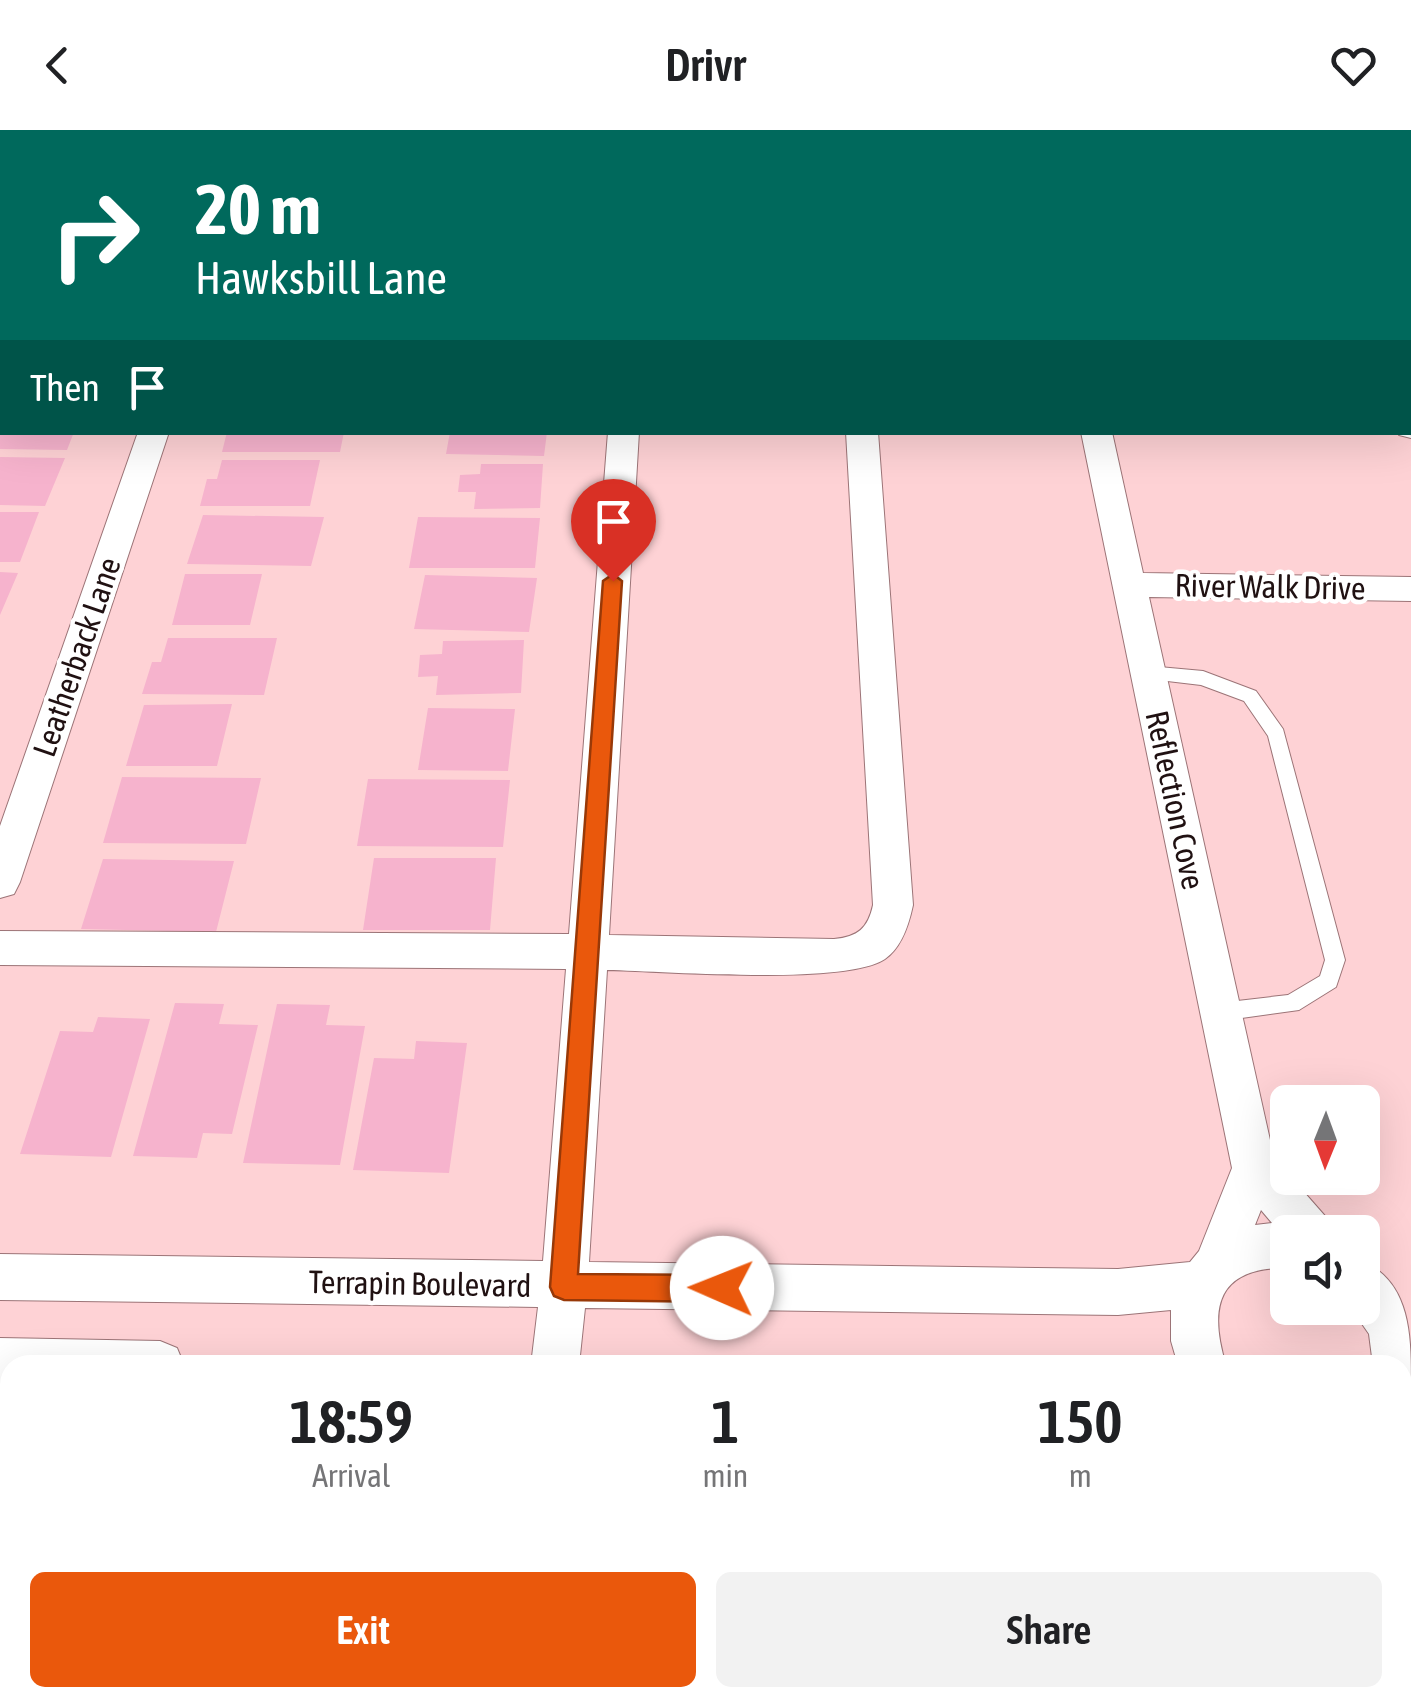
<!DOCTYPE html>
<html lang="en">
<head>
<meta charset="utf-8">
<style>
	body { margin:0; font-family:"Asap Condensed",sans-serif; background:#f2f2f2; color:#202124; height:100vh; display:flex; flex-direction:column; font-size:38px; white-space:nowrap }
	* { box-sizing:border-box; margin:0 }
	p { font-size:32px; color:#757577 }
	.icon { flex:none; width:55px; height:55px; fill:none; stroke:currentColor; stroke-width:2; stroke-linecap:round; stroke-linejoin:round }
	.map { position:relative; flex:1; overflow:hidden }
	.drawer { position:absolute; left:0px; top:1225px; width:1412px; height:352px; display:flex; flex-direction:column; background:#fff; border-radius:30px 30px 0 0; box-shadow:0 10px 40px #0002 }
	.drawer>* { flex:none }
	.top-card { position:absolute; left:0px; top:0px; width:1412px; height:305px; box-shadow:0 10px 40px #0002; background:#00695c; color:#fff; overflow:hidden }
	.needle { width:65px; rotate:181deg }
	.controls { position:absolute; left:1270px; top:955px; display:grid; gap:20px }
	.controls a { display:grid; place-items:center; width:110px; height:110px; border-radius:15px; background:#fff; box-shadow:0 10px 40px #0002; font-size:50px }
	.pin { position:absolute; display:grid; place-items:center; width:85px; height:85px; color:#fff; margin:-102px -42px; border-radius:50% 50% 50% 0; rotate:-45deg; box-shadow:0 0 10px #0007 }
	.pin .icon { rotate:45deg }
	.me { position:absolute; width:110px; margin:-55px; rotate:271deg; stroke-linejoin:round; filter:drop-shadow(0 0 8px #0008) }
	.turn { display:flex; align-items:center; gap:35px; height:210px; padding:0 30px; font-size:45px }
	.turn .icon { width:130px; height:130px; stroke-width:2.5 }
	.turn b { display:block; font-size:70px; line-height:85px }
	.then { display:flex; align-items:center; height:95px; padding:0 30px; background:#0003; gap:20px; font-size:38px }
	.eta { display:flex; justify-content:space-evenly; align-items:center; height:170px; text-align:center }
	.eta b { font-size:60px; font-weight:600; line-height:70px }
	.button { display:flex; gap:20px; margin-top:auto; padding:20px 30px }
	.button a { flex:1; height:115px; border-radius:15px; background:#ea580c; color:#fff; font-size:40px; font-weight:600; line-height:115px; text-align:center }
	.button a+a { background:#f2f2f2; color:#202124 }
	header { display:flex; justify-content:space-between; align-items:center; height:130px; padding:0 30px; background:#fff; font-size:45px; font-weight:600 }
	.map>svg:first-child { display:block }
	.building { fill:#f6b3cd }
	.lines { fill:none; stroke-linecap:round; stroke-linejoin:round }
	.service-casing { stroke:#9c7477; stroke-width:2 }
	.minor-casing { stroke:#9c7477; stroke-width:2 }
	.service { fill:#fff; fill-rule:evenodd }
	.minor { fill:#fff; fill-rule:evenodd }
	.route { fill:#ea580c; stroke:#983908; stroke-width:2.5 }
	.labels { text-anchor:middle; stroke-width:9; stroke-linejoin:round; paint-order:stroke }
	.street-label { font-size:32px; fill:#201112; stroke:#fff }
</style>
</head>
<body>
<header><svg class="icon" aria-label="back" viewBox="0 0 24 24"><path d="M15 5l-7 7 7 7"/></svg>Drivr<svg class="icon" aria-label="heart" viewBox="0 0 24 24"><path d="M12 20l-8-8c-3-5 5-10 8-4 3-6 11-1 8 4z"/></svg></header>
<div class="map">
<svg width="1411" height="1577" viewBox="0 0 1411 1577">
	<rect width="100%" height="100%" fill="#fed2d5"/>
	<path class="building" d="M0 302H74L67 320 0 319Z
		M227 302H344L340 322H222Z
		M450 302H547L544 326 446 324Z
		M0 327 65 328 45 376 0 375Z
		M222 330H320L310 376H200L207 349H217Z
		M481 334H543L540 378 474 379 476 362H458L460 345 480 344Z
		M0 382H39L20 432H0Z
		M203 385 324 387 311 436 187 434Z
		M418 387 540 388 535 438H409Z
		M0 442 18 443 0 485Z
		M185 444H262L250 495H172Z
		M425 445 537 448 529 502 414 499Z
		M168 508H277L264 565 142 564 152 532H161Z
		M524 510 521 563 436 565 438 546 418 547 420 525 442 524 443 511Z
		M232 574 217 636H126L144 575Z
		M428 578 515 579 508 641 418 640Z
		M122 647 261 648 246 714 103 713Z
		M368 649 510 650 503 717 357 716Z
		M374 728H496L490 800H363Z
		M103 729 234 731 216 802 81 799Z
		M175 873 224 874 219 894 258 895 232 1004 203 1003 197 1028 133 1026Z
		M277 874 330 875 326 895 365 896 340 1035 243 1033Z
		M98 887 150 889 111 1027 20 1024 60 901 93 902Z
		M416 911 467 913 449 1043 353 1040 374 928 414 929Z
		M0 1405H10V1424L1 1459Z
		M9 1515 10 1568H111L110 1573 0 1577V1548Z
		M136 1568H250L248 1577H134Z
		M271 1568H388L387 1576 270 1577Z"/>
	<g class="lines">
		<defs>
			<path id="service" d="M1148 536 1203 541 1256 561 1283 599 1345 830 1336 857 1299 880 1220 891 1213 889 1210 882 1213 875 1220 873 1288 865 1320 846 1325 830 1268 606 1244 571 1201 555 1142 548 1139 543 1142 538Z"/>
			<path id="minor" d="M1021 0H1047V2H1022Z
				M0 139H2V155H0Z
				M1410 150H1411V168H1410Z
				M1410 288 1411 308 1399 305 1397 302H1410Z
				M138 302H169L20 752 14 764 0 768V696Z
				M608 302H639L609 805 834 809C858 807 868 798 873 775L846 302H878L913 775C909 794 902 817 885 829 845 856 663 841 607 840L589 1132 1118 1139 1190 1132 1199 1121 1232 1038 1081 302H1112L1143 443 1411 447V471L1149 467 1274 1028 1325 1086 1332 1102H1288V1138C1218 1137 1208 1176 1226 1235H1178L1171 1211V1180L1118 1185 585 1178 579 1235H531L538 1177 0 1170V1124L543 1131 566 839 0 835V801L569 804ZM1261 1080 1272 1093 1255 1095Z
				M1362 1131C1411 1152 1411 1207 1411 1253L1402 1257V1235H1373L1369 1204 1351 1178H1362Z
				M0 1208 160 1211 177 1218 184 1235H10V1256H0Z
				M507 1568H561L560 1577H506Z
				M1337 1568H1391L1393 1577H1339Z"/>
		</defs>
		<use href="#service" class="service-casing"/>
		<use href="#minor" class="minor-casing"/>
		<use href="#service" class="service"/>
		<use href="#minor" class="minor"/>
	</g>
	<path class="route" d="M613 444 622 451 578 1144 722 1145 731 1149 735 1158 731 1168 722 1172 564 1170 554 1166 550 1157 603 451Z"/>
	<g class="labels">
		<g class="street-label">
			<text transform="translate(1270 457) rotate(1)" y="11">River Walk Drive</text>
			<text transform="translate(77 527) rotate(-71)" y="11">Leatherback Lane</text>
			<text transform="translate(1175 670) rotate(78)" y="11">Reflection Cove</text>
			<text transform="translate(420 1154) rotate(1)" y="11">Terrapin Boulevard</text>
		</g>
	</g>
</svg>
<div class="controls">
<a><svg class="needle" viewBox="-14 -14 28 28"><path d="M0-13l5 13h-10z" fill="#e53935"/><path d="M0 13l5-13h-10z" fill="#757577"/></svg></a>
<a><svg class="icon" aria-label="sound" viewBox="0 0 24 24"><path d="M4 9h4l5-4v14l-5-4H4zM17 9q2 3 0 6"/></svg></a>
</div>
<div class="pin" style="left:613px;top:451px;background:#d93025"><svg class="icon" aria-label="arrive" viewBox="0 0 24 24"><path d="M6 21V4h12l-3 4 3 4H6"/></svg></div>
<svg class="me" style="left:722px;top:1158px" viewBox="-20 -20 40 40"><circle r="19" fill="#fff"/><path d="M0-13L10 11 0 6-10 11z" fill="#ea580c"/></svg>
<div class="top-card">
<div class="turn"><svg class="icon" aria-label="right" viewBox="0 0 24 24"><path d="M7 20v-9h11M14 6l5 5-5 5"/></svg><div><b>20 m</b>Hawksbill Lane</div></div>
<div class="then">Then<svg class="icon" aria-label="arrive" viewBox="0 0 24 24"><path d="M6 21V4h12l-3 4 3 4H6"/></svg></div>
</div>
<section class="drawer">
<div class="eta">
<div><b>18:59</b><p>Arrival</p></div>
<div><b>1</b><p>min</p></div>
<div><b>150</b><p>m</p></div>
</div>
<div class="button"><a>Exit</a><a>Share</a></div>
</section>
</div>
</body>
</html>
